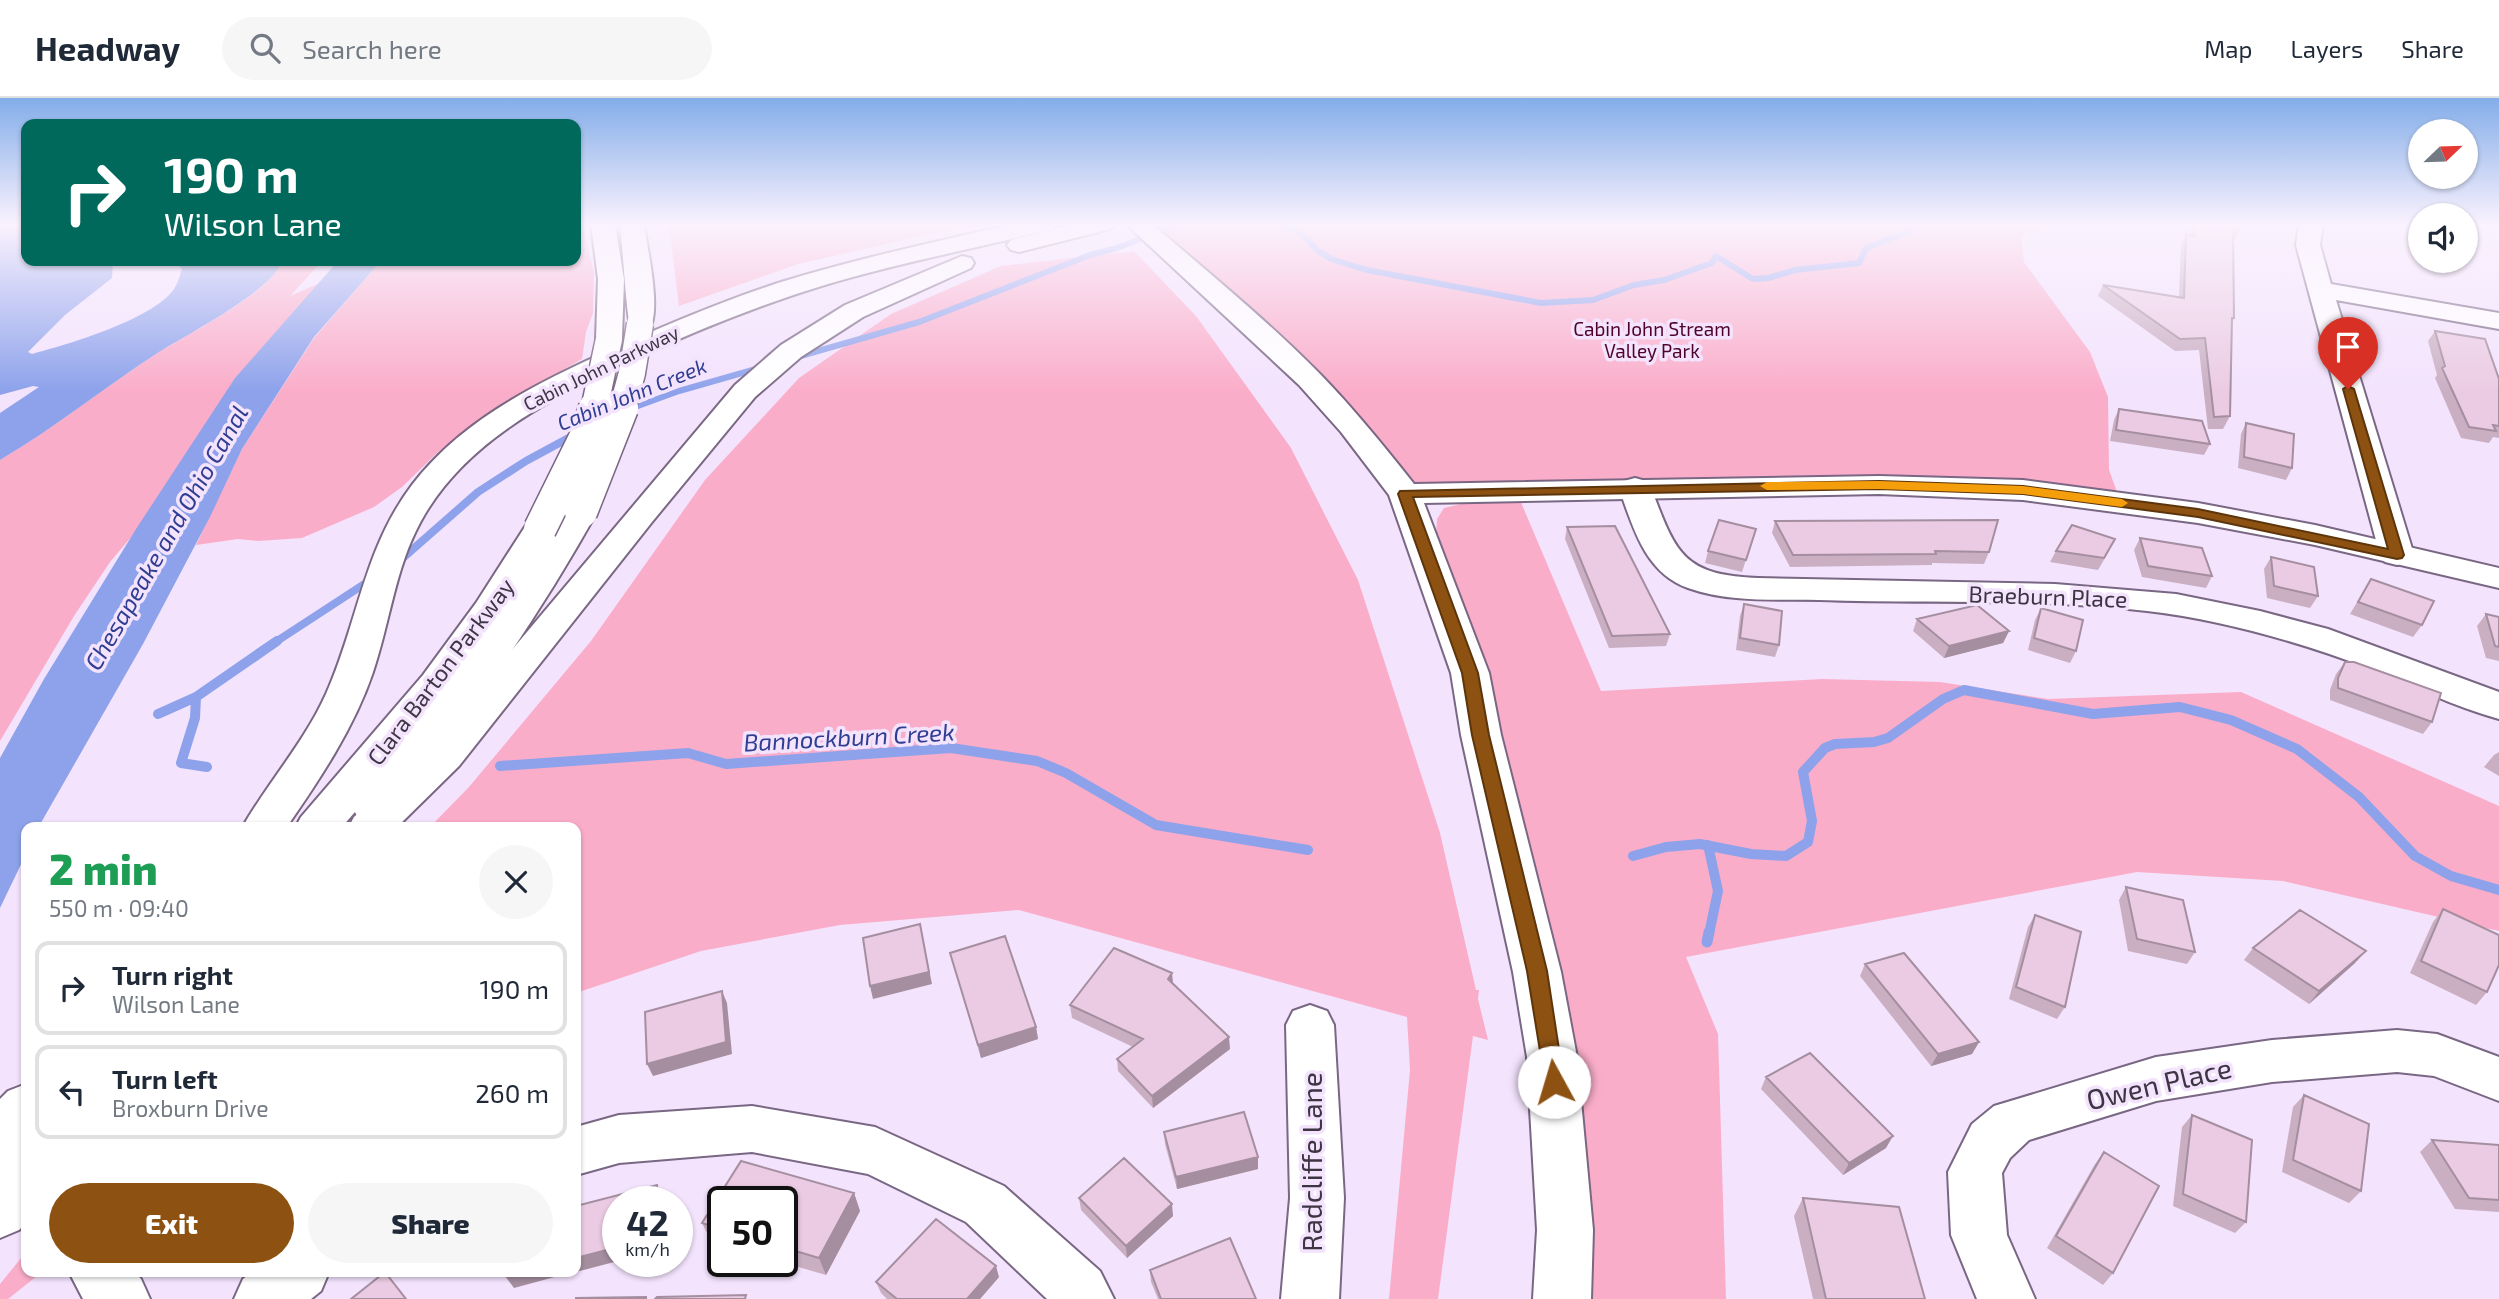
<!DOCTYPE html>
<html lang="en">
<head>
<meta charset="utf-8">
<style>
	body { margin:0; font-family:"Exo 2",sans-serif; background:#f6f6f7; color:#1f2937; height:100vh; display:flex; flex-direction:column; font-size:26px; white-space:nowrap }
	* { box-sizing:border-box; margin:0 }
	p { font-size:23px; color:#747a83 }
	.icon { flex:none; width:38px; height:38px; fill:none; stroke:currentColor; stroke-width:2; stroke-linecap:round; stroke-linejoin:round }
	.map { position:relative; flex:1; overflow:hidden }
	.sheet { position:absolute; left:21px; top:724px; width:560px; height:455px; display:flex; flex-direction:column; background:#fff; border-radius:14px; box-shadow:0 2px 5px #0004 }
	.sheet>* { flex:none }
	.banner { position:absolute; left:21px; top:21px; width:560px; height:147px; border-radius:14px; box-shadow:0 2px 5px #0004; background:#00695c; color:#fff; overflow:hidden }
	.needle { width:46px; rotate:67deg }
	.tools { position:absolute; left:2408px; top:21px; display:grid; gap:14px }
	.tools a { display:grid; place-items:center; width:70px; height:70px; border-radius:50%; background:#fff; box-shadow:0 2px 5px #0004; font-size:35px }
	.speed { position:absolute; left:602px; top:1088px; display:flex; gap:14px; font-size:35px; font-weight:700; text-align:center }
	.speed>* { display:grid; place-content:center; width:91px; height:91px; border-radius:50%; background:#fff; box-shadow:0 2px 5px #0004; line-height:1 }
	.speed small { font-size:18px; font-weight:400 }
	.speed .limit { border:4px solid #111; border-radius:10px; background:#fff; color:#111 }
	.pin { position:absolute; display:grid; place-items:center; width:60px; height:60px; color:#fff; margin:-72px -30px; border-radius:50% 50% 50% 0; rotate:-45deg; box-shadow:0 0 7px #0007 }
	.pin .icon { rotate:45deg }
	.me { position:absolute; width:77px; margin:-38px; rotate:354deg; stroke-linejoin:round; filter:drop-shadow(0 0 5px #0008) }
	.turn { display:flex; align-items:center; gap:24px; height:147px; padding:0 28px; font-size:32px }
	.turn .icon { width:91px; height:91px; stroke-width:2.5 }
	.turn b { display:block; font-size:49px; line-height:60px }
	.round { display:grid; place-items:center; flex:none; width:74px; height:74px; border-radius:37px; background:#f6f6f7 }
	.overview { display:flex; align-items:center; justify-content:space-between; height:119px; padding:0 28px }
	h1 { font-size:42px; font-weight:800; line-height:52px; color:#1e9e55 }
	.action { display:flex; gap:14px; margin-top:auto; padding:14px 28px }
	.action a { flex:1; height:80px; border-radius:42px; background:#8d5112; color:#fff; font-size:28px; font-weight:800; line-height:80px; text-align:center }
	.action a+a { background:#f6f6f7; color:#1f2937 }
	ul { padding:0; list-style:none }
	li { display:flex; align-items:center; gap:21px; height:94px; margin:0 14px 10px; padding:0 14px; border:4px solid #e0e1e3; border-radius:14px }
	li div { flex:1 }
	li b { display:block; font-size:26px }
	li em { font-style:normal }
	header { display:flex; align-items:center; gap:42px; box-sizing:border-box; height:98px; padding:0 35px; background:#fff; border-bottom:2px solid #e0e1e3 }
	header strong { font-size:33px }
	nav { display:flex; gap:38px; margin-inline-start:auto; font-size:24px }
	.search { width:490px; height:63px; background:#f6f6f7; display:flex; align-items:center; gap:18px; box-sizing:border-box; padding:0 24px; border-radius:38px; color:#747a83; font-size:26px }
	.map>svg:first-child { display:block }
	.green { fill:#faadc9 }
	.water { fill:#8da2eb }
	.lines { fill:none; stroke-linecap:round; stroke-linejoin:round }
	.stream-far3 { stroke:#8da2eb; stroke-width:6 }
	.stream-far2 { stroke:#8da2eb; stroke-width:8 }
	.stream-far1 { stroke:#8da2eb; stroke-width:10 }
	.stream { stroke:#8da2eb; stroke-width:11 }
	.minor-casing { stroke:#796783; stroke-width:4 }
	.major-casing { stroke:#796783; stroke-width:4 }
	.highway-casing { stroke:#796783; stroke-width:4 }
	.minor { fill:#fff; fill-rule:evenodd }
	.major { fill:#fff; fill-rule:evenodd }
	.highway { fill:#fff; fill-rule:evenodd }
	.major-bridge-far1-casing { stroke:#796783; stroke-width:29; stroke-linecap:butt }
	.major-bridge-casing { stroke:#796783; stroke-width:35; stroke-linecap:butt }
	.major-bridge-far1 { stroke:#fff; stroke-width:26 }
	.major-bridge { stroke:#fff; stroke-width:32 }
	.wall { fill:#caafc3 }
	.shaded-wall { fill:#a48e9f }
	.building { fill:#ebcbe3; stroke:#a48e9f; stroke-width:2 }
	.route { fill:#8d5112; stroke:#5c350c; stroke-width:2 }
	.slow { fill:#f59e0b }
	.labels { text-anchor:middle; stroke-width:7; stroke-linejoin:round; paint-order:stroke }
	.far-park-label { font-size:19px; fill:#4f032a; stroke:#f3e3fd }
	.far-street-label { font-size:19px; fill:#3d3542; stroke:#f3e3fd }
	.far-water-label { font-size:21px; font-style:italic; fill:#2f3e92; stroke:#f3e3fd }
	.street-label { font-size:23px; fill:#3d3542; stroke:#f3e3fd }
	.water-label { font-size:24px; font-style:italic; fill:#2f3e92; stroke:#f3e3fd }
	.near-street-label { font-size:28px; fill:#3d3542; stroke:#f3e3fd }
</style>
</head>
<body>
<header>
<strong>Headway</strong>
<div class="search"><svg class="icon" aria-label="search" viewBox="0 0 24 24"><circle cx="10" cy="10" r="6"/><path d="M15 15l6 6"/></svg>Search here</div>
<nav><a>Map</a><a>Layers</a><a>Share</a></nav>
</header>
<div class="map">
<svg width="2499" height="1201" viewBox="0 0 2499 1201">
	<rect width="100%" height="100%" fill="#f3e3fd"/>
	<path class="green" d="M576 126H582L594 174 593 215 586 234 582 261 501 308 438 354 402 389 374 409 302 440 258 443 238 441 196 447 242 351 314 240 381 163H576Z
		M669 126H976L798 166 679 208Z
		M1141 126H2054L2021 138 2024 164 2090 254 2108 299 2109 372 2121 405 2023 392 1405 396 1352 328Z
		M1134 153 1196 218 1291 350 1358 482 1440 735 1476 892H1479L1478 901 1488 942 1473 938 1438 1201H1389L1410 972 1407 919 1019 812 840 827 701 853 576 895V730H429L469 689 591 543 705 382 799 280 891 216 1001 168Z
		M282 163H322L290 198 329 181 167 397 110 464 74 518 0 643V362C56 329 105 289 159 254 186 237 275 192 282 163Z
		M1520 402 1601 593 1822 581 1940 584 2048 601 2241 594 2499 708V833L2283 783 2137 774 1686 859 1718 936 1726 1201H1588L1568 936 1549 824 1494 616 1436 438 1437 421 1444 410 1470 404Z
		M26 1154V1174H42L8 1201H0V1186Z"/>
	<path class="water" d="M0 126H26V163H113L112 180 65 217 28 254 32 256C66 247 154 221 174 191 178 185 180 177 182 171L174 163H282C275 191 186 237 159 254 105 289 56 329 0 362V315L39 289 33 288 0 297Z
		M338 163H381L314 239 242 351 210 419 143 546 38 730H26V756L0 810V660L44 581 136 431 235 280Z"/>
	<g class="lines">
		<path class="stream-far3" d="M1282 126 1301 135 1317 152 1331 161 1367 172 1541 205 1593 202 1634 187 1664 182 1712 165 1716 158 1753 181 1768 180 1795 172 1859 165 1866 150 1912 132
			M797 259 919 224 1090 157 1117 150 1178 126
			M627 312 679 293 763 269"/>
		<path class="stream-far2" d="M627 312 631 310
			M396 466 478 394 526 363 576 336
			M274 545 372 481"/>
		<path class="stream-far1" d="M196 599 195 620 181 665 207 669
			M158 616 196 599 277 543
			M500 668 688 655 726 666 951 650 1037 663 1066 675 1156 727 1308 752
			M1708 747 1718 793 1709 836
			M1633 758 1666 749 1700 746 1751 756 1786 758 1808 744 1812 723 1803 674 1825 650 1835 646 1874 644 1888 640 1943 601 1964 592 2093 616 2180 609 2231 622 2297 651 2359 699 2415 758 2451 778 2499 792"/>
		<path class="stream" d="M1707 844 1709 834"/>
		<defs>
			<path id="minor" d="M2299 126H2323L2320 147 2331 186 2499 215V231L2336 202 2414 457 2409 464 2397 467 2385 464 2380 457 2296 147Z
				M1635 380 1646 383 1651 390C1676 455 1682 477 1758 480L2055 486 2176 496 2260 513 2328 531 2499 594V621C2455 609 2413 588 2371 571 2299 544 2224 522 2147 513 2038 500 1928 506 1819 502 1776 501 1730 505 1688 490 1645 475 1633 429 1619 390L1624 383Z
				M1310 907 1327 913 1334 927 1344 1100 1339 1201H1281L1290 1100 1286 927 1293 913Z
				M2397 932 2437 936 2499 959V1003L2434 978 2397 974 2272 984 2156 1003 2029 1042 2010 1060 2002 1075 2007 1137 2035 1201H1977L1951 1137 1948 1074 1972 1026 1994 1008 2156 959 2272 942Z
				M752 1008 875 1029 1004 1088 1100 1173 1114 1201H1047L966 1124 868 1076 752 1054 619 1065 576 1077V1029L619 1017Z
				M69 1174H135L141 1181 150 1201H83Z
				M252 1174H329L321 1193 311 1201H234L243 1181Z"/>
			<path id="major" d="M591 126H615L624 181 622 241 619 247 609 249 599 247 596 241 598 181Z
				M620 126H644C647 149 662 213 649 232L640 234 631 232C627 226 622 141 620 126Z
				M1126 126H1152C1209 175 1268 223 1320 276 1354 311 1384 348 1414 386L1879 378 2023 382 2198 405 2315 427 2499 470V490L2315 447 2198 425 2023 402 1879 396 1424 405 1489 575 1501 637 1561 874 1577 959 1593 1132 1591 1201H1533L1537 1132 1527 959 1513 874 1461 637 1451 575 1389 397 1341 334 1299 287Z
				M581 404 593 407 597 414C537 522 466 623 388 720L373 724 358 720 355 714 341 730H295L301 719 423 577 476 505 528 424 540 421 552 424 556 430 569 407Z
				M26 1013V1071L19 1078 0 1085V1026L7 1019Z"/>
			<path id="highway" d="M1013 126H1057L1053 131C978 150 902 164 828 186 755 208 685 237 617 269 542 305 462 348 421 423 395 470 390 524 373 574 354 630 320 681 286 730H242C268 684 304 645 326 596 358 525 363 452 412 387 459 325 531 288 601 256 659 230 717 205 778 185 855 161 934 144 1013 126Z
				M1074 126H1115L1111 131 1019 154 1011 152 1007 147 1011 142Z
				M962 158 971 160 974 165 971 170 863 219 801 259 755 299 652 424 459 668 396 730H348L354 719 431 648 735 287 781 247 845 207Z
				M26 986V1045L19 1054 0 1060V1001L8 993Z
				M26 1062V1125L19 1132 0 1140V1076L7 1069Z"/>
		</defs>
		<use href="#minor" class="minor-casing"/>
		<use href="#major" class="major-casing"/>
		<use href="#highway" class="highway-casing"/>
		<use href="#minor" class="minor"/>
		<use href="#major" class="major"/>
		<use href="#highway" class="highway"/>
		<defs>
			<path id="major-bridge-far1" d="M594 312 609 241
				M622 312 632 275 640 226"/>
			<path id="major-bridge" d="M581 414 622 310
				M540 431 585 340 595 310"/>
		</defs>
		<use href="#major-bridge-far1" class="major-bridge-far1-casing"/>
		<use href="#major-bridge" class="major-bridge-casing"/>
		<use href="#major-bridge-far1" class="major-bridge-far1"/>
		<use href="#major-bridge" class="major-bridge"/>
	</g>
	<path class="wall" d="M2191 126H2240V131L2235 142H2233L2234 220 2232 225 2230 318 2223 331H2208L2199 252 2175 253 2098 198 2103 187 2179 199 2181 147 2186 136 2190 137Z
		M2435 233 2499 281V340L2493 339 2489 345 2461 340 2435 280 2437 277 2428 243Z
		M2119 311 2210 346 2204 357 2110 343 2114 322Z
		M2246 325 2292 370 2286 382 2238 370 2241 336Z
		M1775 423 1989 454 1984 466 1932 465V467L1790 469 1772 435Z
		M1567 429 1670 536 1666 548 1609 550 1565 441Z
		M1756 431 1742 474 1705 465 1708 453Z
		M2140 440 2212 478 2206 490 2142 479 2134 452Z
		M2056 453H2109L2098 472 2050 464Z
		M2271 459 2318 498 2310 510 2267 500 2264 471Z
		M2371 481 2422 527 2413 539 2350 516Z
		M1744 506 1779 547 1775 559 1736 552 1740 518Z
		M2041 510 2076 553 2070 565 2028 552 2035 522Z
		M2486 516 2499 519V563L2486 560 2477 528Z
		M1917 521 2009 533 2003 545 1944 560 1913 533Z
		M2345 564 2432 624 2423 636 2330 602V592L2336 576Z
		M2499 654V678L2484 669 2494 657Z
		M2126 789 2195 854 2187 866 2128 853 2119 802Z
		M2443 811 2487 894 2476 907 2410 875 2433 824Z
		M2035 817 2065 909 2057 921 2009 901 2028 829Z
		M2253 850 2355 865 2309 906 2244 862Z
		M950 855 1036 929 1038 941 981 960Z
		M1865 866 1979 944 1972 956 1931 968 1860 878Z
		M1172 875 1173 886 1230 951 1153 1010 1118 973 1117 961 1133 949 1072 920 1070 907Z
		M1766 979 1886 1050 1843 1077 1761 991Z
		M2304 997 2361 1093 2349 1105 2282 1074 2293 1009Z
		M2192 1017 2246 1124 2235 1135 2173 1108 2182 1029Z
		M1164 1034 1258 1059V1071L1177 1091 1165 1046Z
		M2432 1042 2499 1047V1114L2455 1111 2420 1054Z
		M2104 1054 2113 1175 2103 1187 2047 1150 2095 1066Z
		M741 1063 854 1095 860 1113 826 1177 781 1164H782V1104H723V1146L711 1143 702 1125Z
		M1079 1100 1173 1118 1127 1160 1081 1112Z
		M1803 1100 1925 1201H1813L1794 1118Z
		M1150 1172 1256 1201H1158L1151 1184Z
		M999 1179 980 1201H887L881 1195 876 1184Z"/>
	<path class="shaded-wall" d="M2009 533 2003 545 1944 560 1949 548Z
		M920 826 932 886 873 901 870 888Z
		M2366 853 2355 865 2309 906 2319 893Z
		M1172 875 1173 888 1168 881Z
		M722 893 727 905 732 956 653 978 647 966Z
		M1036 929 1038 941 981 960 978 947Z
		M1229 939 1230 951 1153 1010 1152 998Z
		M1979 944 1972 956 1931 968 1938 956Z
		M1893 1038 1886 1050 1843 1077 1849 1065Z
		M1258 1059V1071L1177 1091 1176 1079Z
		M657 1087 663 1099V1104H656Z
		M854 1095 860 1113 826 1177 819 1160Z
		M1172 1106 1173 1118 1127 1160 1126 1148Z
		M618 1149V1163L576 1174V1160Z
		M996 1168 999 1179 980 1201H967Z
		M521 1174H573L514 1190 505 1178Z"/>
	<path class="building" d="M2195 126H2240V131L2233 130 2234 220H2232L2230 318 2214 319 2205 240 2180 241 2103 187 2184 200 2186 136 2194 138Z
		M2435 233 2485 241 2499 281V328L2493 327 2496 333 2469 329 2442 270 2445 268Z
		M2119 311 2202 323 2210 346 2116 332Z
		M2246 325 2294 336 2292 370 2244 359Z
		M1719 422 1756 431 1746 462 1708 453Z
		M1998 422 1989 454 1935 453 1936 456 1793 457 1775 423Z
		M2072 427 2115 441 2104 460 2056 453Z
		M1615 428 1670 536 1612 538 1567 429Z
		M2140 440 2202 450 2212 478 2148 468Z
		M2271 459 2314 469 2318 498 2274 488Z
		M2371 481 2434 503 2422 527 2358 504Z
		M1744 506 1782 513 1779 547 1740 540Z
		M1977 507 2009 533 1949 548 1917 521Z
		M2041 510 2083 522 2076 553 2034 540Z
		M2486 516 2499 519V549L2495 548Z
		M2345 564H2354L2441 595 2432 624 2338 590V580Z
		M2126 789 2183 802 2195 854 2137 841Z
		M2443 811 2499 837V867L2487 894 2421 863Z
		M2300 812 2366 853 2319 893 2253 850Z
		M2035 817 2081 834 2065 909 2016 889Z
		M920 826 929 874 870 888 863 840Z
		M1005 838 1036 929 978 947 950 855Z
		M1114 850 1172 875 1168 881 1229 939 1152 998 1117 961 1143 941 1070 907Z
		M1904 855 1979 944 1938 956 1865 866Z
		M722 893 726 944 647 966 645 914Z
		M1810 955 1893 1038 1849 1065 1766 979Z
		M2304 997 2369 1026 2361 1093 2293 1062Z
		M1244 1014 1258 1059 1176 1079 1164 1034Z
		M2192 1017 2252 1042 2246 1124 2183 1096Z
		M2432 1042 2499 1047V1102L2469 1100Z
		M2104 1054 2159 1088 2113 1175 2056 1138Z
		M1124 1060 1172 1106 1126 1148 1079 1100Z
		M741 1063 854 1095 819 1160 782 1149V1104H723V1132L702 1125Z
		M657 1087 656 1104H618V1149L576 1160V1108Z
		M1803 1100 1899 1109 1925 1201H1826Z
		M936 1121 996 1168 967 1201H897L876 1184Z
		M1230 1140 1256 1201H1161L1150 1172Z
		M385 1174 406 1201H351Z
		M506 1174H521L505 1178Z
		M746 1197 745 1201H655L657 1199Z
		M646 1199V1201H576V1200Z"/>
	<linearGradient id="sky" x2="0" y2="1"><stop stop-color="#83ade9"/><stop offset="0.43" stop-color="#faf2fe"/><stop offset="1" stop-color="#faf2fe" stop-opacity="0"/></linearGradient>
	<rect width="2499" height="294" fill="url(#sky)"/>
	<path class="route" d="M2348 288 2354 291 2404 457 2402 460 2397 461 2198 419 2023 396 1879 391 1413 399 1478 575 1489 637 1547 873 1564 984 1561 990 1554 993 1546 990 1527 873 1472 637 1462 575 1398 396 1400 393 1879 383 2023 388 2198 411 2388 451 2343 291Z"/>
	<path class="slow" d="M1879 383 2023 388 2122 401 2128 405 2122 409 2023 396 1879 391 1767 392 1760 388 1767 384Z"/>
	<g class="labels">
		<g class="far-park-label">
			<text x="1652" y="238">Cabin John Stream<tspan x="1652" dy="22">Valley Park</tspan></text>
		</g>
		<g class="far-street-label">
			<text transform="translate(601 270) rotate(-26)" y="7">Cabin John Parkway</text>
		</g>
		<g class="far-water-label">
			<text transform="translate(632 297) rotate(-22)" y="7">Cabin John Creek</text>
		</g>
		<g class="street-label">
			<text transform="translate(2048 499) rotate(2)" y="8">Braeburn Place</text>
			<text transform="translate(441 574) rotate(-53)" y="8">Clara Barton Parkway</text>
		</g>
		<g class="water-label">
			<text transform="translate(167 440) rotate(-60)" y="8">Chesapeake and Ohio Canal</text>
			<text transform="translate(849 640) rotate(-3)" y="8">Bannockburn Creek</text>
		</g>
		<g class="near-street-label">
			<text transform="translate(2159 986) rotate(-13)" y="10">Owen Place</text>
			<text transform="translate(1312 1064) rotate(-90)" y="10">Radcliffe Lane</text>
		</g>
	</g>
</svg>
<div class="tools">
<a><svg class="needle" viewBox="-14 -14 28 28"><path d="M0-13l5 13h-10z" fill="#e53935"/><path d="M0 13l5-13h-10z" fill="#747a83"/></svg></a>
<a><svg class="icon" aria-label="sound" viewBox="0 0 24 24"><path d="M4 9h4l5-4v14l-5-4H4zM17 9q2 3 0 6"/></svg></a>
</div>
<div class="speed"><div>42<small>km/h</small></div><div class="limit">50</div></div>
<div class="pin" style="left:2348px;top:291px;background:#d93025"><svg class="icon" aria-label="arrive" viewBox="0 0 24 24"><path d="M6 21V4h12l-3 4 3 4H6"/></svg></div>
<svg class="me" style="left:1554px;top:984px" viewBox="-20 -20 40 40"><circle r="19" fill="#fff"/><path d="M0-13L10 11 0 6-10 11z" fill="#8d5112"/></svg>
<div class="banner">
<div class="turn"><svg class="icon" aria-label="right" viewBox="0 0 24 24"><path d="M7 20v-9h11M14 6l5 5-5 5"/></svg><div><b>190 m</b>Wilson Lane</div></div>
</div>
<section class="sheet">
<div class="overview"><div><h1>2 min</h1><p>550 m · 09:40</p></div><a class="round"><svg class="icon" aria-label="close" viewBox="0 0 24 24"><path d="M6 6l12 12M18 6L6 18"/></svg></a></div>
<ul>
<li><svg class="icon" aria-label="right" viewBox="0 0 24 24"><path d="M7 20v-9h11M14 6l5 5-5 5"/></svg><div><b>Turn right</b><p>Wilson Lane</p></div><em>190 m</em></li>
<li><svg class="icon" aria-label="left" viewBox="0 0 24 24"><path d="M17 20v-9H6M10 6l-5 5 5 5"/></svg><div><b>Turn left</b><p>Broxburn Drive</p></div><em>260 m</em></li>
</ul>
<div class="action"><a>Exit</a><a>Share</a></div>
</section>
</div>
</body>
</html>
